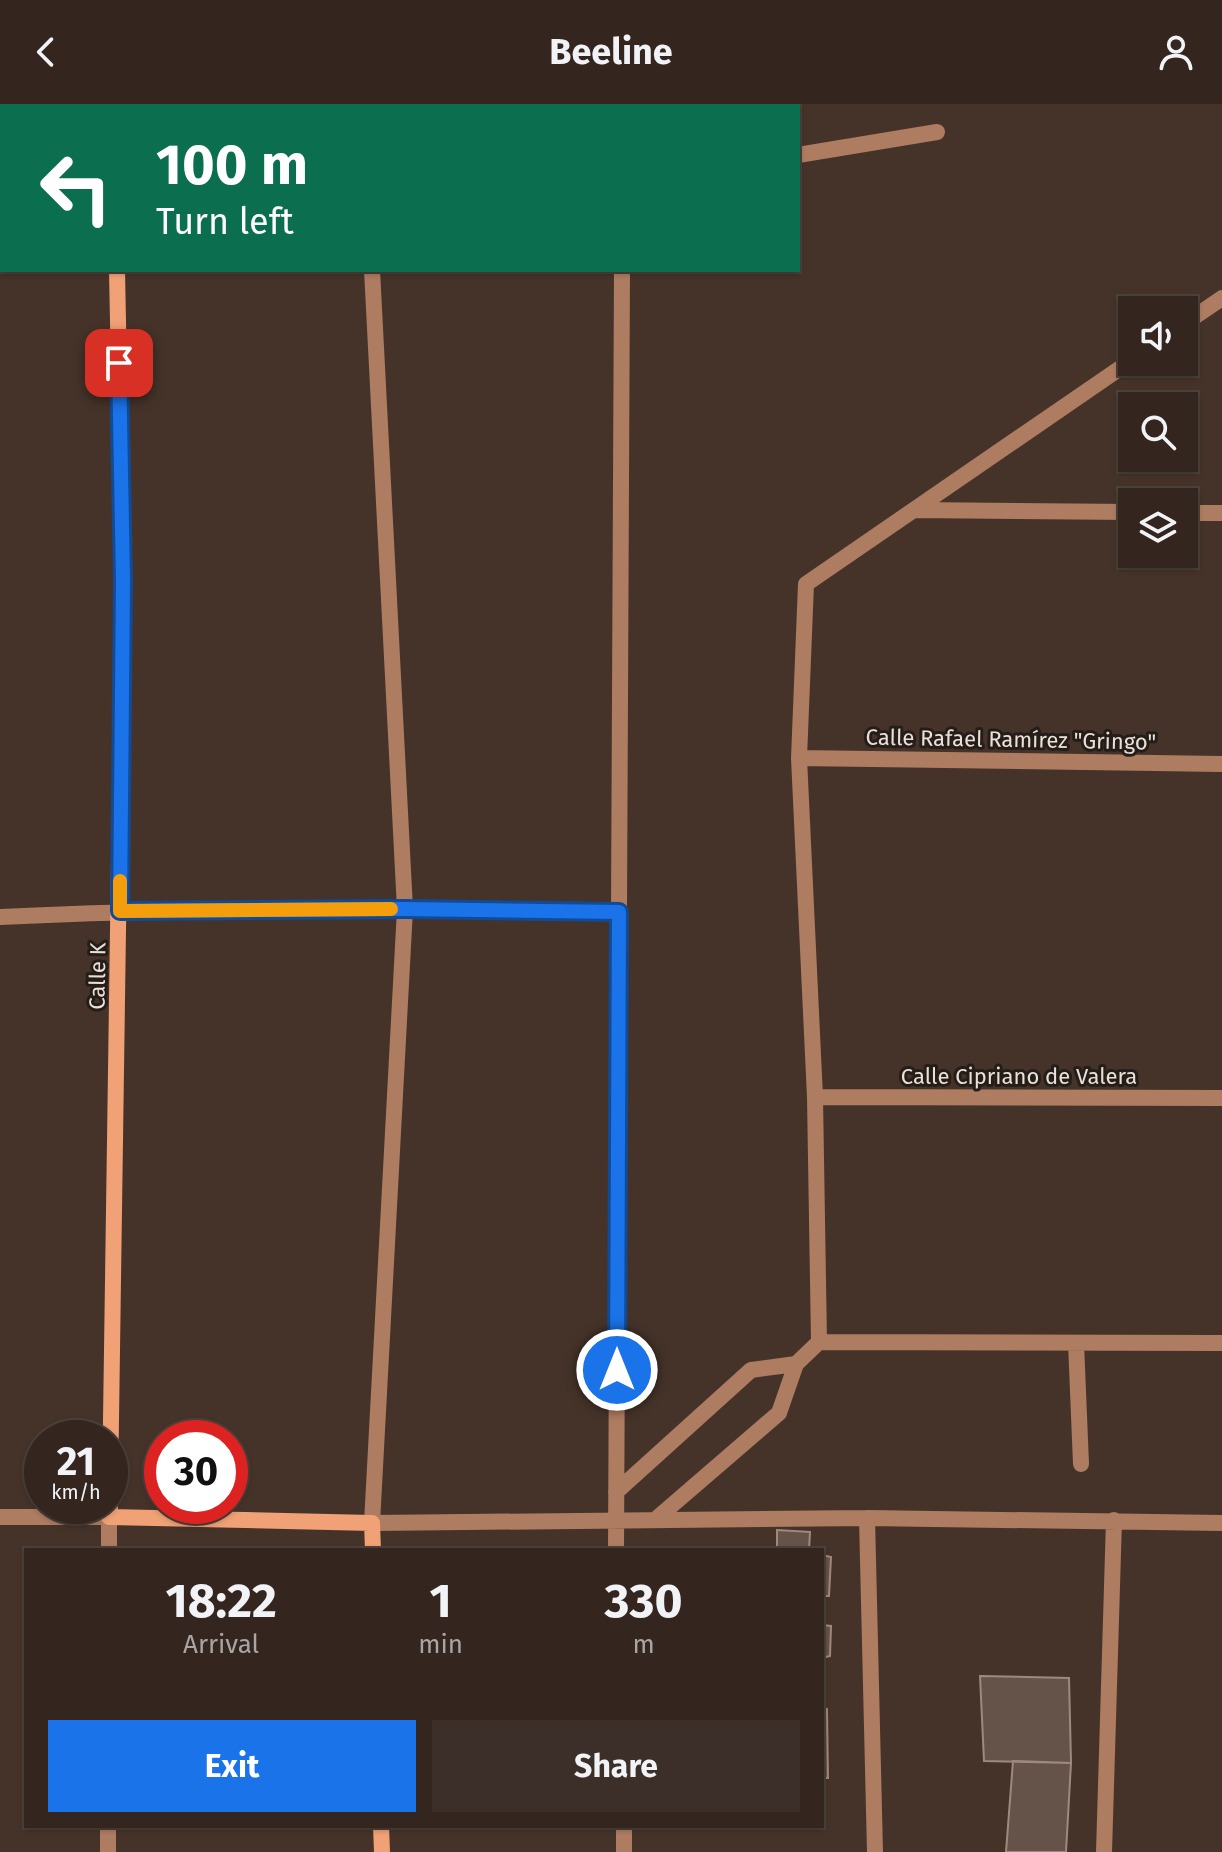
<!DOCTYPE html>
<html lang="en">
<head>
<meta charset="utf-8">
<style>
	body { margin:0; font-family:"Fira Sans",sans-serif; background:#3c2e28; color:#f1f3f6; height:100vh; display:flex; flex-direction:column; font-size:30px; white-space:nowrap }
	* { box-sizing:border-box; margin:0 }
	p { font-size:26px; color:#a9a5a4 }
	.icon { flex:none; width:44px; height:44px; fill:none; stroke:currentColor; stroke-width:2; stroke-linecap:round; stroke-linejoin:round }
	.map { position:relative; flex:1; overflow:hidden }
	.panel { position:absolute; left:24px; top:1444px; width:800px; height:280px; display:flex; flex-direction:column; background:#34261f; border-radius:0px; box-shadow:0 2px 6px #0004,0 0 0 2px #4e433d }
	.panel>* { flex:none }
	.hud { position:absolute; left:0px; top:0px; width:800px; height:168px; box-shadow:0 2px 6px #0004,0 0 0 2px #4e433d; background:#0b6e4f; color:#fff; overflow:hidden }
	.tools { position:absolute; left:1118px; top:192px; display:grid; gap:16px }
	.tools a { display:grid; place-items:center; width:80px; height:80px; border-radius:0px; background:#34261f; box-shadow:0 2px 6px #0004,0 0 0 2px #4e433d; font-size:40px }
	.speed { position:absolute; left:24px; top:1316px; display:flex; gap:16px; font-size:40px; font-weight:700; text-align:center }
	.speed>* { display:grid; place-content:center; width:104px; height:104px; border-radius:50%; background:#34261f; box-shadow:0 2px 6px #0004,0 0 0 2px #4e433d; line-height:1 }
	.speed small { font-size:20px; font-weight:400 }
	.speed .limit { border:12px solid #d22; background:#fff; color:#111 }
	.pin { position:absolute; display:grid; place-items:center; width:68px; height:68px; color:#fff; margin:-34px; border-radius:16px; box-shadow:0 4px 12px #0006 }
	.me { position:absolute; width:88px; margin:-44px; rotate:0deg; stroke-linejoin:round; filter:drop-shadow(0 0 6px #0008) }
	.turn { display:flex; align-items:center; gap:28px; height:168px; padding:0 24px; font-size:36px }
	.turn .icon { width:104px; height:104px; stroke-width:2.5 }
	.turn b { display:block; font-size:56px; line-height:68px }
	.eta { display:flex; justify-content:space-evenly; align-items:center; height:136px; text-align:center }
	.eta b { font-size:48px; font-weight:700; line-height:56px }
	.button { display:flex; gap:16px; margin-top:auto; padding:16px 24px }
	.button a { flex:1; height:92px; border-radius:0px; background:#1a73e8; color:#fff; font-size:32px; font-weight:700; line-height:92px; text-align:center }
	.button a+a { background:#3c2e28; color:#f1f3f6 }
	header { display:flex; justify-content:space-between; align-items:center; height:104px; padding:0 24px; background:#34261f; font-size:36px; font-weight:700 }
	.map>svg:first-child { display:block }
	.building { fill:#655248; stroke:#9f897e; stroke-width:2 }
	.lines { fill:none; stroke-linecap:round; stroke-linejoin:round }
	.street { stroke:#ae7c61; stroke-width:16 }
	.secondary { stroke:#f0a175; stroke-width:16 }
	.route-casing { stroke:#114b97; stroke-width:20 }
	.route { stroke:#1a73e8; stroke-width:14 }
	.slow { stroke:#f59e0b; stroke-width:14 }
	.labels { text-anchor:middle; stroke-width:6; stroke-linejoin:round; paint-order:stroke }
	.street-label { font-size:22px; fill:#eadfd9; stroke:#251d18 }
</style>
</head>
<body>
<header><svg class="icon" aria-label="back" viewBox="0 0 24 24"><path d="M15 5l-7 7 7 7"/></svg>Beeline<svg class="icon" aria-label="person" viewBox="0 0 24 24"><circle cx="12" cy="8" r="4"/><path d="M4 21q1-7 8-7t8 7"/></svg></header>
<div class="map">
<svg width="1222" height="1748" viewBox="0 0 1222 1748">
	<rect width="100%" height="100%" fill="#453329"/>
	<path class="building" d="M777 1426 810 1428 809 1446H777Z
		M822 1451 831 1453 829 1492H822Z
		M822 1521 831 1522 830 1552 822 1554Z
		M980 1572 1069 1574 1071 1659 984 1657Z
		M822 1604 827 1605 828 1674H822Z
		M1013 1657 1071 1659 1066 1748H1006Z"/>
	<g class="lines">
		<path class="street" d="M798 51 937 28
			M0 159H2
			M372 166 405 805 372 1419 867 1414 1222 1419
			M1184 220 1222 194
			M1132 256 806 480 799 654 815 993 819 1238 1222 1239
			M914 406 1132 408
			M1184 409H1222
			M799 654 1222 660
			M0 813C206 803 412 805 619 808
			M815 993 1222 994
			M1076 1239 1081 1360
			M616 1388 751 1266 796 1260
			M0 1413H109V1446
			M867 1414 875 1748
			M656 1415 779 1309 796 1260 819 1238
			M616 1446 622 166
			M624 1722V1748
			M108 1748V1722
			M1104 1748 1114 1416"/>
		<path class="secondary" d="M128 2V0
			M110 1386 123 477 117 166
			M110 1402 109 1413 372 1419 373 1446
			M381 1722 382 1748"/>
	</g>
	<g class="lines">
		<defs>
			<path id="route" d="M119 259 123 477 120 807 405 805 619 808 617 1266"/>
		</defs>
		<use href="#route" class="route-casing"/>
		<use href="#route" class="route"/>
		<path class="slow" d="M120 777V807L391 805"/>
	</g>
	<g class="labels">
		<g class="street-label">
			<text transform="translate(1011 635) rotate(1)" y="8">Calle Rafael Ramírez "Gringo"</text>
			<text transform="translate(97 872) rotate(-89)" y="8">Calle K</text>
			<text x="1019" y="980">Calle Cipriano de Valera</text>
		</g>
	</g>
</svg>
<div class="tools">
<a><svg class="icon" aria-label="sound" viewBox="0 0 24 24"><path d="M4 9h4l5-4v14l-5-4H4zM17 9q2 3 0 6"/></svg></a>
<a><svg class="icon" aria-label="search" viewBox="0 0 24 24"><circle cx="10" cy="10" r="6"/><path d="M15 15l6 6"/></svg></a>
<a><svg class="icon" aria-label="layers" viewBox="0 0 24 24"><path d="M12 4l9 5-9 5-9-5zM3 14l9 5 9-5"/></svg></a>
</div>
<div class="speed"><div>21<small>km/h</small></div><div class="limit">30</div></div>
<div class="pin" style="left:119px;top:259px;background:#d93025"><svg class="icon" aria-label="arrive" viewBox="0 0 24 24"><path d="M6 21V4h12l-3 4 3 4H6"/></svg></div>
<svg class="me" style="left:617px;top:1266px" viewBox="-20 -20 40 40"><circle r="17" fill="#1a73e8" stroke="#fff" stroke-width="3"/><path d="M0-11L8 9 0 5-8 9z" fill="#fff"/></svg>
<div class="hud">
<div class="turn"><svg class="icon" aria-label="left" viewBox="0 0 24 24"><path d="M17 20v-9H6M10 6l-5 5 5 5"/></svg><div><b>100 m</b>Turn left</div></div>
</div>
<section class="panel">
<div class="eta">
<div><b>18:22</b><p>Arrival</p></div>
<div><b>1</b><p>min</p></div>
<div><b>330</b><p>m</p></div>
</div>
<div class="button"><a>Exit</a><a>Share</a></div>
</section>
</div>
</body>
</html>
